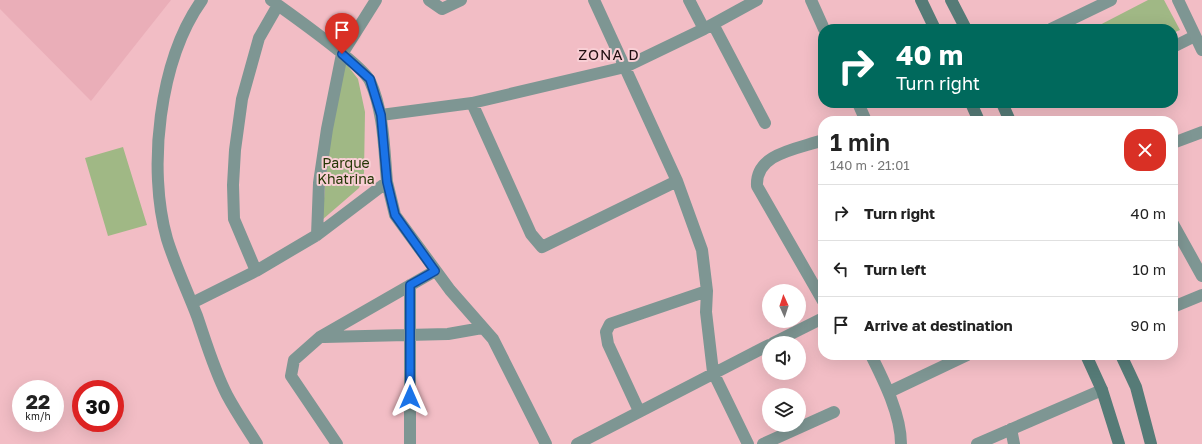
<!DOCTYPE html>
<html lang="en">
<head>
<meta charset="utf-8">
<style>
	body { margin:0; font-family:"Golos Text",sans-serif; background:#f6f6f6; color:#222; height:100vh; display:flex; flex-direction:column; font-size:15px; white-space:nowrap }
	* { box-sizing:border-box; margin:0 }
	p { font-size:13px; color:#767676 }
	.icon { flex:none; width:22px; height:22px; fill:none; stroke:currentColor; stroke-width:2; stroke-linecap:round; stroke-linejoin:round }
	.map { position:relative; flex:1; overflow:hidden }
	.drawer { position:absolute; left:818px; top:116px; width:360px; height:244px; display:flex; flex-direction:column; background:#fff; border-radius:16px; box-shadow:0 4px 16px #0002 }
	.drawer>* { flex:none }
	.hud { position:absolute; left:818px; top:24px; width:360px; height:84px; border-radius:16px; box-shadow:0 4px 16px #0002; background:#00695c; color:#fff; overflow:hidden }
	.needle { width:26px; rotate:357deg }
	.tools { position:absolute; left:762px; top:284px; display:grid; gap:8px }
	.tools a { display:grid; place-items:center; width:44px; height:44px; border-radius:50%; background:#fff; box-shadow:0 4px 16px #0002; font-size:20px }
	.speed { position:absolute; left:12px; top:380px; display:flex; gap:8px; font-size:20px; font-weight:700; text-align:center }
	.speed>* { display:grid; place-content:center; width:52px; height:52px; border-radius:50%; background:#fff; box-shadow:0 4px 16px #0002; line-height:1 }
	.speed small { font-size:10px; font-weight:400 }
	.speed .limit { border:6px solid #d22; background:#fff; color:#111 }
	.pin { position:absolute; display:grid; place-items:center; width:34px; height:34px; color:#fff; margin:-41px -17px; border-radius:50% 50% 50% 0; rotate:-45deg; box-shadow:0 0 4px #0007 }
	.pin .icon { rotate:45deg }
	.me { position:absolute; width:44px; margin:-22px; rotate:0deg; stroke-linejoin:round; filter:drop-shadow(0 0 3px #0008) }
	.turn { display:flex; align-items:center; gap:14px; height:84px; padding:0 12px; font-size:18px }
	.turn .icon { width:52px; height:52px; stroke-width:2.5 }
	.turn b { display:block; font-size:28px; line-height:34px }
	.round { display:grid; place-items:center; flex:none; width:42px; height:42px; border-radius:16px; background:#f6f6f6 }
	.headline { display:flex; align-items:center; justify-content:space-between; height:68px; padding:0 12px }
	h1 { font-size:24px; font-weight:600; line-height:30px }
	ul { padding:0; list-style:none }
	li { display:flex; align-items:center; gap:12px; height:56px; padding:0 12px; border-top:1px solid #e0e0e0 }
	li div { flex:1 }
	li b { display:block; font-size:15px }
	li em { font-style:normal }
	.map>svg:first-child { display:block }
	.built { fill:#eaaeb8 }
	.green { fill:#a0b885 }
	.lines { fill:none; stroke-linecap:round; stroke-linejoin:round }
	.street { stroke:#7e9693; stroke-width:12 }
	.secondary { stroke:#567b77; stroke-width:12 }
	.route-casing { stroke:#114b97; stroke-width:10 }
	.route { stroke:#1a73e8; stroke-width:7 }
	.labels { text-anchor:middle; stroke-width:4; stroke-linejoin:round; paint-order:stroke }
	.park-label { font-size:14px; fill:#253706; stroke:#f8ced4 }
	.neighbourhood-label { font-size:15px; letter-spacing:1px; fill:#200e11; stroke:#f8ced4 }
</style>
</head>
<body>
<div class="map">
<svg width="1202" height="444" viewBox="0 0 1202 444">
	<rect width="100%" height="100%" fill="#f2bdc5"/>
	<path class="built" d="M0 0H171L91 101 0 9Z"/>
	<path class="green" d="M1148 0H1164L1180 30 1173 33V29H1092Z
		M344 61 358 79 365 112 364 173 359 188 322 220 330 134Z
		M123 147 147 225 108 236 85 158Z"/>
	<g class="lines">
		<path class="street" d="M202 0C159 60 147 169 167 239 175 265 187 290 197 316 206 342 214 370 227 395 236 412 247 428 257 444
			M429 0 442 9 461 0
			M594 0 677 181 702 250 707 291 706 312 713 372 748 444
			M689 0 704 29
			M811 0 824 29
			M1178 0 1202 50
			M713 24 765 123
			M1051 29 1111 0
			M1173 47 1195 36
			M472 103 531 234 542 247 677 181
			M858 103 866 121
			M381 115 472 103 625 67 704 29 757 0
			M823 140C798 149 755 153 757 186L823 301
			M1173 143 1202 132
			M387 182 395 215 450 290 493 339 546 444
			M1173 224 1202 276
			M317 235 319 183 327 129 342 54 376 0
			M256 271 234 219 233 185 235 150 242 99 259 38 278 5
			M192 303 256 271 317 235 387 182C384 149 384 112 370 81 362 64 289 13 271 0
			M1173 307 1202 295
			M324 337 448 334 482 328
			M773 343 823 318
			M871 355C884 381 901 415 901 444
			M889 392 967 355
			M639 411 608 344 606 332 610 324 707 291
			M1011 429 1014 444
			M337 444 291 376 294 360 320 337 435 271
			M410 444V285
			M577 444 769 345
			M763 444 834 412
			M977 444 1102 390"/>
		<path class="secondary" d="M921 0 935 29
			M951 0 966 29
			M971 103 979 121
			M1002 103 1010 121
			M1086 355 1102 390 1119 444
			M1121 355 1136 387 1151 444"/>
	</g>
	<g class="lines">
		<defs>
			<path id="route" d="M342 54 370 79 381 115 387 182 395 215 435 271 410 285V397"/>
		</defs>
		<use href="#route" class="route-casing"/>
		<use href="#route" class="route"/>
	</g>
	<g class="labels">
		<g class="park-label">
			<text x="346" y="168">Parque<tspan x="346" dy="16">Khatrina</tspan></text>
		</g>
		<g class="neighbourhood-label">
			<text x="609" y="60">ZONA D</text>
		</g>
	</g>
</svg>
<div class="tools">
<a><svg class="needle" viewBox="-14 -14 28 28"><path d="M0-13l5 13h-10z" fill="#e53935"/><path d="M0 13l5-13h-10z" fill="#767676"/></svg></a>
<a><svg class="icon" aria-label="sound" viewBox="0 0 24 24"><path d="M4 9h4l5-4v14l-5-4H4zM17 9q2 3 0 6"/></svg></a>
<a><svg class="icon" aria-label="layers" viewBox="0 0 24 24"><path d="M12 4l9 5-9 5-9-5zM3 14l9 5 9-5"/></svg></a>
</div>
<div class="speed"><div>22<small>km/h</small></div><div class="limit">30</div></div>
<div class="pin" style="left:342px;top:54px;background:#d93025"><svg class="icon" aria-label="arrive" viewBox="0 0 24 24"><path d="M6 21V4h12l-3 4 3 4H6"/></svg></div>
<svg class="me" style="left:410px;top:397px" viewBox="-20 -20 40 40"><path d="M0-17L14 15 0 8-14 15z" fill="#1a73e8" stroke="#fff" stroke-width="4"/></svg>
<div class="hud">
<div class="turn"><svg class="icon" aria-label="right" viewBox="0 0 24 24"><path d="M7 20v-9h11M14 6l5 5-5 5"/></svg><div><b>40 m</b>Turn right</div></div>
</div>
<section class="drawer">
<div class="headline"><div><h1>1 min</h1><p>140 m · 21:01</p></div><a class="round" style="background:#d93025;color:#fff"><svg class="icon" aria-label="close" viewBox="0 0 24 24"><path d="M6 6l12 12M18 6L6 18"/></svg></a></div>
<ul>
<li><svg class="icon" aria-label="right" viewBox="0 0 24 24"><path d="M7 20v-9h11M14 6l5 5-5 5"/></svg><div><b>Turn right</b></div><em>40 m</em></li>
<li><svg class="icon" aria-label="left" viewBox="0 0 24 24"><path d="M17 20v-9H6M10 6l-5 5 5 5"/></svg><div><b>Turn left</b></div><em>10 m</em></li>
<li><svg class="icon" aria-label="arrive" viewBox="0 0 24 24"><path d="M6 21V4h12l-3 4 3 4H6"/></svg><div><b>Arrive at destination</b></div><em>90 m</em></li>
</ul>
</section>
</div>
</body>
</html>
